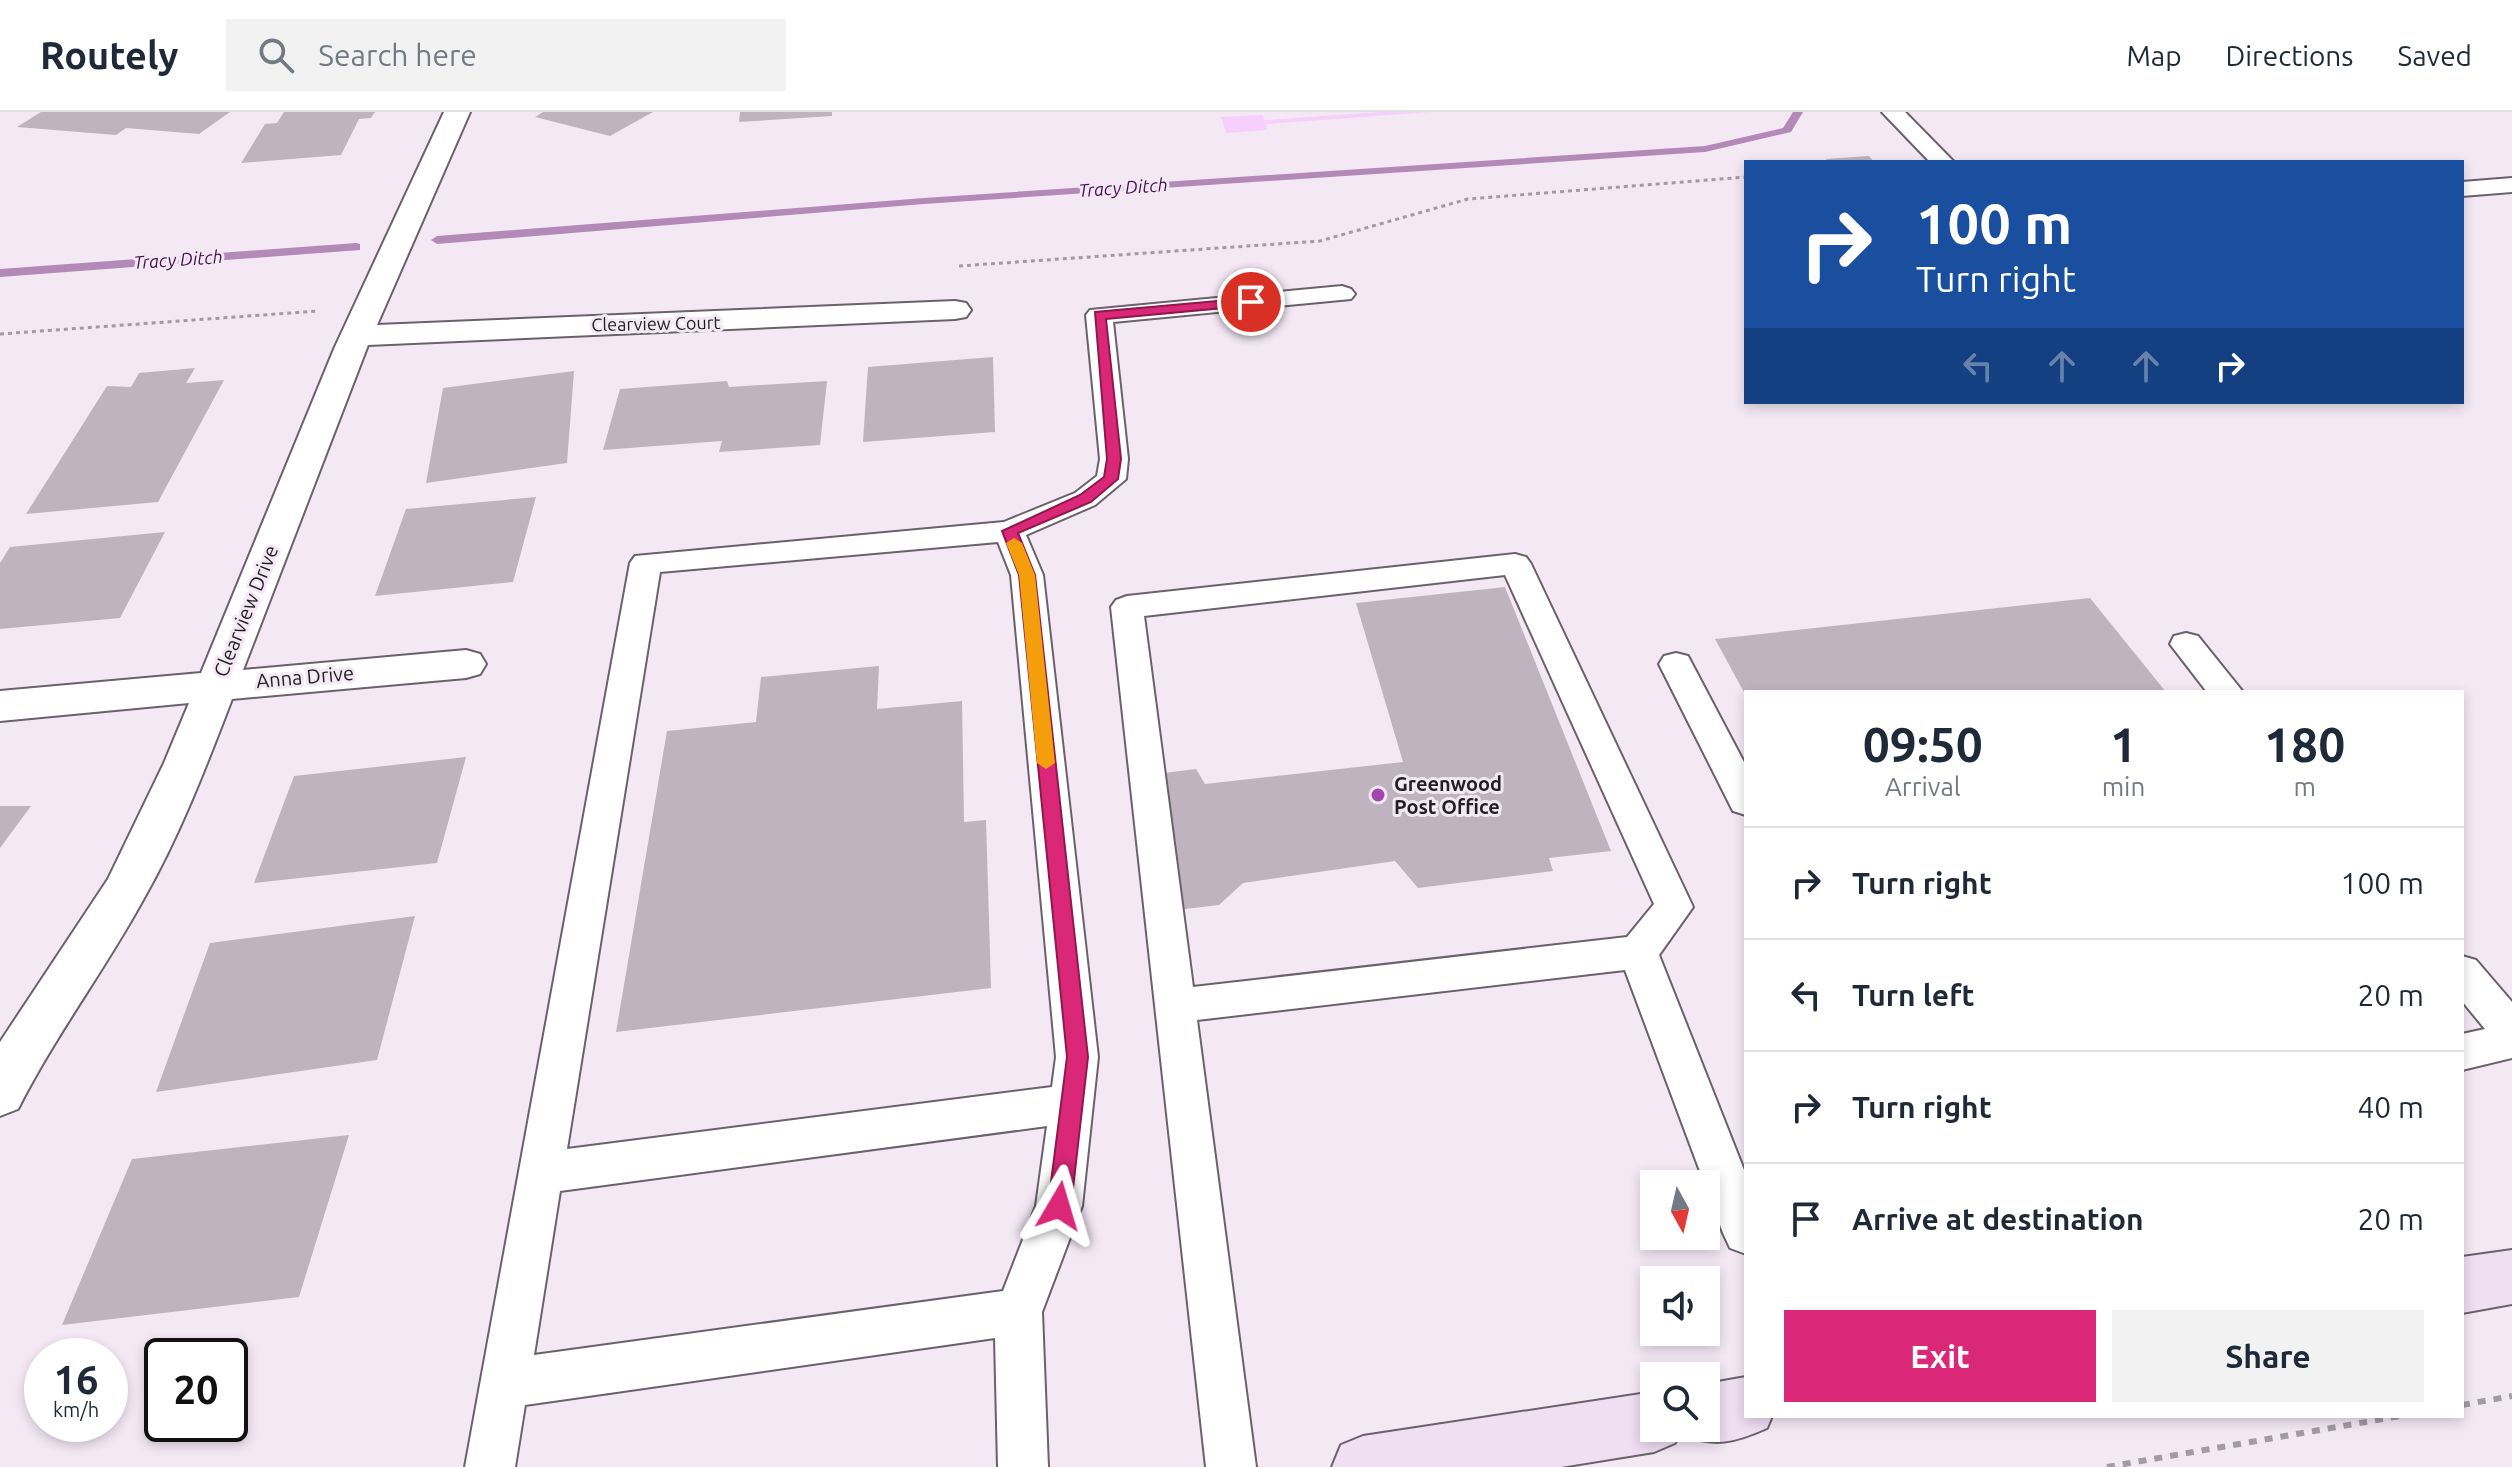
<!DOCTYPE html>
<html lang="en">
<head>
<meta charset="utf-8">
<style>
	body { margin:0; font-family:Ubuntu,sans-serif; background:#f2f2f3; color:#1f2937; height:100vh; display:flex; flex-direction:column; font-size:30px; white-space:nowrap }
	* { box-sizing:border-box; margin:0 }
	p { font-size:26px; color:#747a83 }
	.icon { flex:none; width:44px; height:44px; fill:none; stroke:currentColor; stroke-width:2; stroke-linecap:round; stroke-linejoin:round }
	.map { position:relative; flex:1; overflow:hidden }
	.side { position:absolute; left:1744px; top:578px; width:720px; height:728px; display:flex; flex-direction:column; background:#fff; border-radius:0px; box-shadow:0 4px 12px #0003 }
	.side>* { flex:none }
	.top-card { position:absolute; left:1744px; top:48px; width:720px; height:244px; border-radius:0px; box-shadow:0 4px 12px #0003; background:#1a4fa0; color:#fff; overflow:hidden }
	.needle { width:52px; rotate:172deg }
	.tools { position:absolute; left:1640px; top:1058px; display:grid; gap:16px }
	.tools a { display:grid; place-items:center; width:80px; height:80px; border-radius:0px; background:#fff; box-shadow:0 4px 12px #0003; font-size:40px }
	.speed { position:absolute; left:24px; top:1226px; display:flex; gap:16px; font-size:40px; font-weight:700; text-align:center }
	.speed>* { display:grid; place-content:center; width:104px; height:104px; border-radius:50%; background:#fff; box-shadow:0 4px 12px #0003; line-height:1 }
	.speed small { font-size:20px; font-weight:400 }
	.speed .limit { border:4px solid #111; border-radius:12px; background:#fff; color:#111 }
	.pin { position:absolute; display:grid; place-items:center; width:68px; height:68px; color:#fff; margin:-34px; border:4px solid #fff; border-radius:50%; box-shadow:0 2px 8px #0007 }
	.me { position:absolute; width:88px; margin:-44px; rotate:7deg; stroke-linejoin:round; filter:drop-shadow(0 0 6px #0008) }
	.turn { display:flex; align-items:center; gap:28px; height:168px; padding:0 40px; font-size:36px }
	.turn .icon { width:104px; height:104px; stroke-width:2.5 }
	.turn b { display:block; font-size:56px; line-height:68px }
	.lanes { display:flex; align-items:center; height:76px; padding:0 40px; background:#0003; justify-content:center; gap:40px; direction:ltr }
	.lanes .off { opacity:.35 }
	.eta { display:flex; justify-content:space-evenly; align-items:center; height:136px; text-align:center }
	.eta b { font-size:48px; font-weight:700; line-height:56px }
	.action { display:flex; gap:16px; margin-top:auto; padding:16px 40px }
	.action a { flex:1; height:92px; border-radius:0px; background:#db2777; color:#fff; font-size:32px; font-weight:700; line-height:92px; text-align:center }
	.action a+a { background:#f2f2f3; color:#1f2937 }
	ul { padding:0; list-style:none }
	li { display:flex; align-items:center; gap:24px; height:112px; padding:0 40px; border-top:2px solid #e0e1e3 }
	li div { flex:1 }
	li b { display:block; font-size:30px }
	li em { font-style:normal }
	header { display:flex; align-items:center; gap:48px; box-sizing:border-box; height:112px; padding:0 40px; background:#fff; border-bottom:2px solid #e0e1e3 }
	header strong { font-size:38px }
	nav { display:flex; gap:44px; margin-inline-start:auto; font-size:28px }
	.search { width:560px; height:72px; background:#f2f2f3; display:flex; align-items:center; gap:20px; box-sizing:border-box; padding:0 28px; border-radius:0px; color:#747a83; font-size:30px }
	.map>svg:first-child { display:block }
	.green { fill:#f7cffc }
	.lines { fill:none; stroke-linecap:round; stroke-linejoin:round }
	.stream { fill:#b389b8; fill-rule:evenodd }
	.building { fill:#beb3bf }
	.lane-casing { stroke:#6a616c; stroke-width:4 }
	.street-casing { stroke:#6a616c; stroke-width:4 }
	.secondary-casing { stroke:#6a616c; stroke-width:4 }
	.path-far1 { stroke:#a39aa4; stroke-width:3; stroke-dasharray:4 4; stroke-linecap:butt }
	.path { stroke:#a39aa4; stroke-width:6; stroke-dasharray:8 8; stroke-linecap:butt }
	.lane { fill:#fff; fill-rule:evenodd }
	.street { fill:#fff; fill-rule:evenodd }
	.secondary { fill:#f0def3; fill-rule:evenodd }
	.route { fill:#db2777; stroke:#8e194d; stroke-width:2 }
	.slow { fill:#f59e0b }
	.poi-dot { fill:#a347b0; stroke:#f4e8f5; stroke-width:3 }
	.labels { text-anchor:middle; stroke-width:6; stroke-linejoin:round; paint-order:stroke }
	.far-water-label { font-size:18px; font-style:italic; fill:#46124d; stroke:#f4e8f5 }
	.far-street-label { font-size:18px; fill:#221e23; stroke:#f4e8f5 }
	.street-label { font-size:20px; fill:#221e23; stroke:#f4e8f5 }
	.poi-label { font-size:20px; font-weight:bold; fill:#221e23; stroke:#f4e8f5; text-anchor:start }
</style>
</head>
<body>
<header>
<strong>Routely</strong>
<div class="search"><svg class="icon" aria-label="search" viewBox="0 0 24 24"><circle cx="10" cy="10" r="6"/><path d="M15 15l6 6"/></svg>Search here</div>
<nav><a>Map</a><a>Directions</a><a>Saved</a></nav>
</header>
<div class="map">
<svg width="2512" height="1355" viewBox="0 0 2512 1355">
	<rect width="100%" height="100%" fill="#f4e8f5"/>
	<path class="green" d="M1381 0H1430L1266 12 1267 18 1226 21 1221 5 1262 3 1265 8Z"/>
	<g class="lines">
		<path class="stream" d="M1793 0H1803L1791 20 1705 40 924 92 437 132 431 128 437 124 924 86 1705 34 1783 16Z
			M356 131 360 132V138L0 165V157Z"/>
	</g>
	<path class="building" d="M41 0H230L199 22 126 16 116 23 17 15Z
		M284 0H375L371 6 359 7 341 43 241 51 265 12 277 11Z
		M543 0H653L610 24 535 5Z
		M740 0H832V4L739 10Z
		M1869 44 1874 50H1828L1826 47Z
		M993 245 995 320 863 330 868 255Z
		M195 256 186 271 224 268 158 390 26 402 107 274 131 275 139 261Z
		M574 259 567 351 426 371 443 276Z
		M727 269 729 275 827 269 820 333 719 340 722 329 603 338 620 277Z
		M536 385 513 470 375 484 406 397Z
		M165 420 120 506 0 517V451L10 435Z
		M1505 475 1611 739 1549 746 1553 759 1418 776 1395 749 1243 771 1219 793 1177 798 1156 662 1196 657 1205 672 1403 650 1356 491Z
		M2090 486 2166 580H1746V584L1715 527Z
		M879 554 877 597 962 589 964 710 986 708 991 876 616 920 667 619 756 610 761 565Z
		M466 645 437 751 254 771 294 664Z
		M0 694H31L0 736Z
		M415 804 377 948 156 980 210 831Z
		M349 1023 299 1185 62 1213 132 1047Z"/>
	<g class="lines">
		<defs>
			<path id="lane" d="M1882 0H1905L1954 50H1930Z
				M2512 66V80L2462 84V70Z
				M1342 174 1351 177 1355 182 1351 187 1113 210 1128 347 1126 367 1095 393 1026 423 1043 463 1098 945 1082 1094 1042 1200 1048 1355H998L995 1226 525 1293 515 1355H465L630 451 635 444 1004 410 1075 381 1097 364 1100 347 1086 203 1090 198ZM998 430 1011 463 1056 945 1052 975 567 1037 660 460ZM1047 1014 1036 1094 1003 1179 534 1243 560 1079Z
				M1515 442 1526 445 1531 452 1693 795 1659 843 1746 1063V1142L1730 1136 1723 1121 1625 858 1197 908 1256 1355H1206L1111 495 1116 488 1127 484ZM1505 463 1654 792 1627 825 1193 875 1144 504Z
				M2186 521 2198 524 2243 580H2207L2170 532 2174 524Z
				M1676 541 1688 544 1746 654V703L1733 699 1659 552 1664 544Z
				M2462 844 2476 848 2512 890V946L2462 958V922L2485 917 2462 889Z"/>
			<path id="street" d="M444 0H470L377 213 955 189 966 191 971 198 966 205 955 207 368 233 243 558 466 538 480 542 486 552 480 562 466 566 232 587C206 655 179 725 143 788 104 859 55 924 18 997L0 1004V930L108 767 164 651 189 591 0 609V579L201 561 334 237Z"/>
			<path id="secondary" d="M2512 1138V1192L2462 1201V1145Z
				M1746 1265V1304H1772L1767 1316C1738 1329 1715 1336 1685 1323L1682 1316 1675 1331 1654 1340 1561 1355H1332L1341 1333 1363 1324 1654 1280V1316H1706V1272Z"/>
		</defs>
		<use href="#lane" class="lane-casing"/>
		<use href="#street" class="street-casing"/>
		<use href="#secondary" class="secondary-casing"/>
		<path class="path-far1" d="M959 154 1320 129 1468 87 1746 65
			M0 222 318 199"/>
		<path class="path" d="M2462 1293 2512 1284
			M2107 1355 2400 1304"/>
		<use href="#lane" class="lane"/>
		<use href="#street" class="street"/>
		<use href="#secondary" class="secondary"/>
	</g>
	<path class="route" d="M1251 186 1256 187V193L1106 207 1121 347 1118 367 1091 390 1018 421 1035 463 1088 945 1071 1094 1067 1102 1059 1105 1051 1102 1048 1094 1067 945 1019 463 1002 419 1080 383 1104 365 1107 347 1095 200Z"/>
	<path class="slow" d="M1014 426 1022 431 1035 463 1055 651 1046 657 1037 651 1019 463 1006 431Z"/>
	<circle class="poi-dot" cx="1378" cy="683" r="8"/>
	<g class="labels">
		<g class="far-water-label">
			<text transform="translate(1123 76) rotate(-4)" y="6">Tracy Ditch</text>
			<text transform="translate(178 148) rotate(-4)" y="6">Tracy Ditch</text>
		</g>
		<g class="far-street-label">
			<text transform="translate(656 212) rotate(-1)" y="6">Clearview Court</text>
		</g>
		<g class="street-label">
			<text transform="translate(246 499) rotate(-68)" y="7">Clearview Drive</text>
			<text transform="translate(305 565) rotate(-5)" y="7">Anna Drive</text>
		</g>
		<g class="poi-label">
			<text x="1394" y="679">Greenwood<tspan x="1394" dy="23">Post Office</tspan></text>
		</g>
	</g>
</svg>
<div class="tools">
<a><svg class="needle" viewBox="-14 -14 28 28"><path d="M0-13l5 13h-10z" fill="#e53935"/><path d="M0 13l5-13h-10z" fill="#747a83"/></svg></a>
<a><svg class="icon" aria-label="sound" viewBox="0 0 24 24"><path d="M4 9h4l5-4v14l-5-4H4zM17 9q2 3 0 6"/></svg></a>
<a><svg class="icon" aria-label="search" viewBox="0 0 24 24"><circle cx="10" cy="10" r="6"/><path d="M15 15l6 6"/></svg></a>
</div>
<div class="speed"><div>16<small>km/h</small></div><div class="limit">20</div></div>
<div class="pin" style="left:1251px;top:190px;background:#d93025"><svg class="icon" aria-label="arrive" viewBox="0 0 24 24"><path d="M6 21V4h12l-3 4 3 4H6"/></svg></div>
<svg class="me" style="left:1059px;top:1094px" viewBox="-20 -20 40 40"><path d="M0-17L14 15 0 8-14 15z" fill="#db2777" stroke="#fff" stroke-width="4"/></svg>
<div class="top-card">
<div class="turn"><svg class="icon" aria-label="right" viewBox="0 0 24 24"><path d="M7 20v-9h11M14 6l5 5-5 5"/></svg><div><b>100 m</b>Turn right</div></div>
<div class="lanes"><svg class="icon off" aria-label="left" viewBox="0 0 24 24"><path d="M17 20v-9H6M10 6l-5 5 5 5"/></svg><svg class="icon off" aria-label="ahead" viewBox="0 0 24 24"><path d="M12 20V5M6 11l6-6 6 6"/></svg><svg class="icon off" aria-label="ahead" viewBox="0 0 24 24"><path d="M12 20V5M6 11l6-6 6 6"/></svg><svg class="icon" aria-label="right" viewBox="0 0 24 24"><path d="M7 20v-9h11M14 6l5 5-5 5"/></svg></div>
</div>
<section class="side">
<div class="eta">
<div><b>09:50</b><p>Arrival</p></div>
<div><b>1</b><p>min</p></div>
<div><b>180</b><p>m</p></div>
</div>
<ul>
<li><svg class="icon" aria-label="right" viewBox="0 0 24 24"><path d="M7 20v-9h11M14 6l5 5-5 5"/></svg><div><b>Turn right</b></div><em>100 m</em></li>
<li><svg class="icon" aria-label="left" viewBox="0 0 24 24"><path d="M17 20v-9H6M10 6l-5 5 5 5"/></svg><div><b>Turn left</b></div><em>20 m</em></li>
<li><svg class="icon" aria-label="right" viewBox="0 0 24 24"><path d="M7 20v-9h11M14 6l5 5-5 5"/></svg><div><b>Turn right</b></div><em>40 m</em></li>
<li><svg class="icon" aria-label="arrive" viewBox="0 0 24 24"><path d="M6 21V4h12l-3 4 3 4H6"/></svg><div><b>Arrive at destination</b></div><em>20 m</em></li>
</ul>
<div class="action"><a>Exit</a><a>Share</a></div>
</section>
</div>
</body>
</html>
